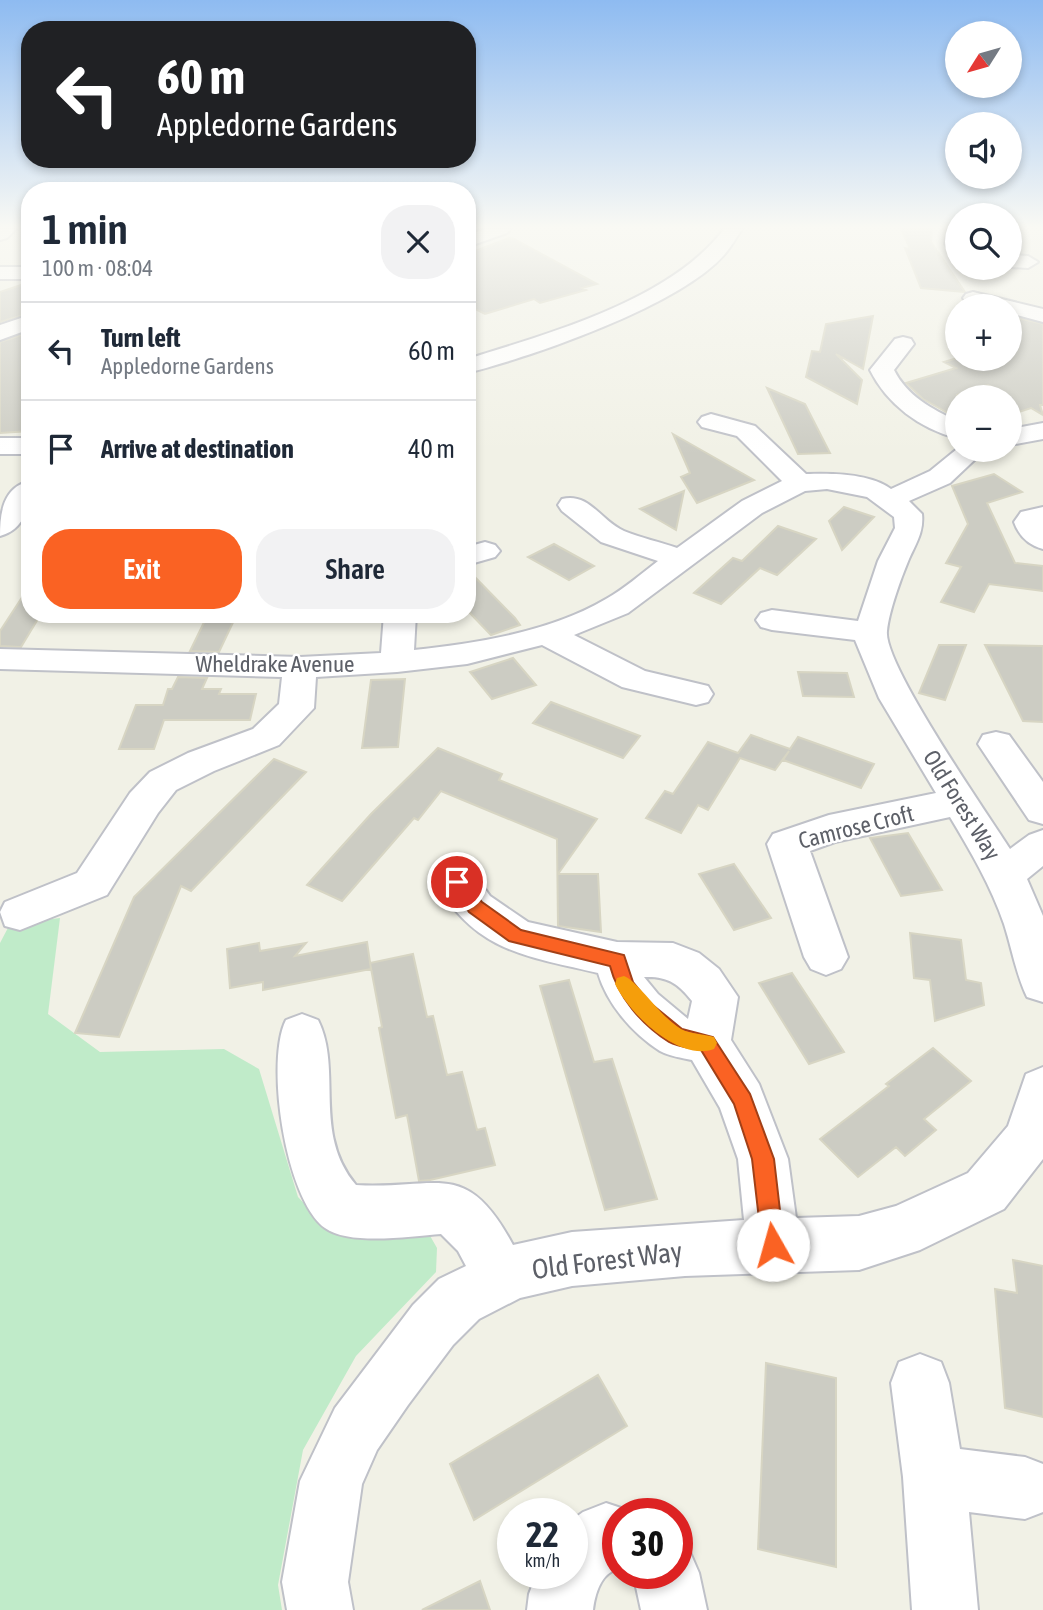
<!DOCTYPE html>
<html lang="en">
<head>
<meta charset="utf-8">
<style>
	body { margin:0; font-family:"Asap Condensed",sans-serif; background:#f2f2f3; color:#1f2937; height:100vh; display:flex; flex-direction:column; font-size:26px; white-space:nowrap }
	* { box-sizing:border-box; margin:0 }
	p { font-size:23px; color:#747a83 }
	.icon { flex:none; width:38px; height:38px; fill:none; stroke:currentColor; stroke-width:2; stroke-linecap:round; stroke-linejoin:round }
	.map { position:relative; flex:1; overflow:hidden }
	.details { position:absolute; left:21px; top:182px; width:455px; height:441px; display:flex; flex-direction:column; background:#fff; border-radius:28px; box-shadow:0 4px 10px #0003 }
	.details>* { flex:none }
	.guide { position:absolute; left:21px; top:21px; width:455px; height:147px; border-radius:28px; box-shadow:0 4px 10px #0003; background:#202124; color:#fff; overflow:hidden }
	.needle { width:46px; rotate:233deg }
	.tools { position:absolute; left:945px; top:21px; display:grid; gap:14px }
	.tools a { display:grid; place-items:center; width:77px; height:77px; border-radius:50%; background:#fff; box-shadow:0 4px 10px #0003; font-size:35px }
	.speed { position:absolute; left:497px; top:1498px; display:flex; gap:14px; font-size:35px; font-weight:700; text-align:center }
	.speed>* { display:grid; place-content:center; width:91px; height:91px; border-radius:50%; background:#fff; box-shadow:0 4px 10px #0003; line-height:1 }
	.speed small { font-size:18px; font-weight:400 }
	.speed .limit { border:10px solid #d22; background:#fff; color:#111 }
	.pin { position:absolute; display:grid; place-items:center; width:60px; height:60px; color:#fff; margin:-30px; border:4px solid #fff; border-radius:50%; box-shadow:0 2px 7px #0007 }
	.me { position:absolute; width:77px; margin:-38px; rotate:353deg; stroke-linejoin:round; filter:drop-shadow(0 0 5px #0008) }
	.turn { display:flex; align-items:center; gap:24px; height:147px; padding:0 21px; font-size:32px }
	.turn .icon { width:91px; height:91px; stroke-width:2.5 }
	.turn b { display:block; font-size:49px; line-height:60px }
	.round { display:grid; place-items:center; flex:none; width:74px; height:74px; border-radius:28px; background:#f2f2f3 }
	.summary { display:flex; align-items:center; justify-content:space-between; height:119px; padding:0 21px }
	h1 { font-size:42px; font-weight:600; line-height:52px }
	.cta { display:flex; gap:14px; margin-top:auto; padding:14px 21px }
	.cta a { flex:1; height:80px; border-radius:28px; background:#fa6223; color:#fff; font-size:28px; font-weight:600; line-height:80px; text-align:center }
	.cta a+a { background:#f2f2f3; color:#1f2937 }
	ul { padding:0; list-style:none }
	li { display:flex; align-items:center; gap:21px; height:98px; padding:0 21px; border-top:2px solid #e0e1e3 }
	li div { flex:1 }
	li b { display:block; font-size:26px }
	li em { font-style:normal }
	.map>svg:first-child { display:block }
	.green { fill:#c0ebc9 }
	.building { fill:#ccccc3; stroke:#d7d5c3; stroke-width:2 }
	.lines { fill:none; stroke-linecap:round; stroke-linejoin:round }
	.minor-casing { stroke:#bfc1c8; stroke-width:4 }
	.minor { fill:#fff; fill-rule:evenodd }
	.route { fill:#fa6223; stroke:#a24017; stroke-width:2 }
	.slow { fill:#f59e0b }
	.labels { text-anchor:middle; stroke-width:5; stroke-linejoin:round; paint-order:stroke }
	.street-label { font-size:23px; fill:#5d6068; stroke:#fff }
	.near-street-label { font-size:28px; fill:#5d6068; stroke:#fff }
</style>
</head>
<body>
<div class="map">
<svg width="1043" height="1610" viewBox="0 0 1043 1610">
	<rect width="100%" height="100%" fill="#f1f1e6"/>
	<path class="green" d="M60 918 48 1014 100 1052 224 1049 259 1069 298 1197 322 1222 429 1234 437 1248 436 1272 356 1356 303 1450 278 1585 282 1610H0V943L10 924Z"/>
	<path class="building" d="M901 229H932L931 242 965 292 921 288 905 248 910 249Z
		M509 238 514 239 597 284 582 288 586 290 540 303 534 299 485 314 467 305V254Z
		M30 282V313L0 322V292Z
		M873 316 863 369 836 354 862 380 857 404 806 377 812 351 820 352 826 324Z
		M1010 316 1043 324V405H1040L1043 415 1031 408 1010 415V397L988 385 957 395V418L923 399 906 383 956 368 944 362 957 358 1010 359Z
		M30 332V431L0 433V342Z
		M767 388 805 404 830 453 798 454Z
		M673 434 754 480 697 503 681 477 690 473Z
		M994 474 1022 492 987 503 1015 563 1043 566V591L989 584 974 612 941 602 961 567 946 563 968 524 952 486Z
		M684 491 676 530 640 509Z
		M844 507 874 517 842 550 829 521Z
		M778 526 816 539 777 575 760 568 721 604 694 593 733 558 742 561Z
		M554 544 594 566 569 580 528 557Z
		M467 569 515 618 520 625 491 635 467 610Z
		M30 585V614H41L21 647 0 646V631Z
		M208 614H237L219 652 190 651Z
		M939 645H966L945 700 919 693Z
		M985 645 1043 646V722L1023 721Z
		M513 658 536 685 492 699 470 672Z
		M798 672 847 673 854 697 803 696Z
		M178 677 207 678 202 689H221L219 694H256L250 720H164L154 749H119L136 705H163L168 689H172Z
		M405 679 398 747 362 748 371 680Z
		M551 702 640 736 623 758 533 723Z
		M751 735 790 749 798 737 874 764 861 788 783 760 789 751 775 770 740 758 708 810 698 805 681 833 646 818 665 791 673 794 708 742 738 753Z
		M438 748 502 774 499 780 597 819 558 874H598L601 932 558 926 557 839 441 791 418 820 414 818 342 901 307 885 371 814Z
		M274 759 306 772 191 891 181 886 119 1037 75 1033 134 897Z
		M908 833 942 890 901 896 870 838Z
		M734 864 771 918 734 930 699 874Z
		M910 933 961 940 966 980 981 983 984 1005 935 1021 930 980 914 978Z
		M367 942 371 969 263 990V982L230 988 227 949 259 943 260 951 306 943 295 956Z
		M413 954 427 1017 433 1016 447 1075 462 1072 477 1130 485 1128 495 1165 430 1180 419 1181 407 1115 396 1118 379 1028 382 1027 370 963Z
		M792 973 844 1052 809 1064 759 983Z
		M569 980 594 1062 612 1059 657 1199 605 1210 540 986Z
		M933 1048 971 1081 924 1119 936 1130 905 1156 896 1147 858 1177 820 1139 889 1086 886 1084Z
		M1013 1260 1043 1266V1417L1005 1408 995 1289 1017 1293Z
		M766 1363 836 1378V1567L758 1549Z
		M598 1375 627 1426 474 1520 450 1464Z
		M480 1581 490 1610H422Z"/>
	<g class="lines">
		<defs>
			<path id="minor" d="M0 229H16L7 238 0 240Z
				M485 229H510L507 233 467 247V235Z
				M724 229H742C736 238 731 247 724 255 679 306 534 356 467 373V359C550 333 671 300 724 229Z
				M948 229H957V252L950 250 945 244Z
				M1010 255 1028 256 1038 262 1028 268 1010 267Z
				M0 267H30V279H0Z
				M973 292 1043 309V322L1010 313V306H982L966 302 963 298 966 294Z
				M30 315V329L0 340V325Z
				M903 337 911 339 914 344 894 370C907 396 932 409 957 421V438C920 429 887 404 870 370L895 339Z
				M711 414 755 426 806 474C831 473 870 473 891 489L930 471 957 449 985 450 950 483 909 501 922 514C924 532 916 543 909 559 901 578 889 611 887 631 883 664 987 813 1010 849L1029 835 1043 830V866L1027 879 1043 916V1002L1027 997C1016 974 1012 949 1004 924 991 886 971 852 950 817L835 842 810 851 848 957 841 969 826 975 811 969 804 957 767 844 773 834 829 815 936 793 879 698 855 640 772 630 761 627 756 620 761 613 772 610 858 621 878 561 895 528 894 517 867 497 827 489 805 491 762 513 628 613 574 635 645 671 708 686 713 694 708 702 696 705 622 687 542 645 467 664 397 672 316 677 314 708 279 745 214 771 176 790 158 813 107 895 20 930 5 926 0 912 5 902 77 873 130 793 150 772 188 753 253 729 279 704 282 677 0 669V649L300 657 381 653 384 614H416L414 650C478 643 550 632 606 599 624 589 641 574 658 561L601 542 562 511 558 505 562 499C589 492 601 521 624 531 641 538 660 542 677 548L742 501 782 481 737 436 702 427 698 422 702 417Z
				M1043 423V439L1010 445V429Z
				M0 438H30V454H0Z
				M30 481C30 504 26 529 0 536 0 513 3 487 30 481Z
				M1043 507V549C1028 545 1019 536 1014 522L1021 512Z
				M485 542 495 545 500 551 495 557 467 565V547Z
				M996 732 1009 735 1043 782V824L1029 820 978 744 983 735Z
				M457 866 472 871 490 896 528 922 617 942 673 943 699 953 719 969 738 997 731 1040 759 1084 788 1159 796 1218 859 1216 896 1206 968 1173 1008 1126 1026 1074 1043 1067V1159L1004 1209 920 1250 859 1270 685 1276 572 1286 520 1298 479 1319 453 1345 408 1405 377 1450 362 1484 348 1582 353 1610H287L282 1582 300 1481 335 1408 413 1305 439 1279 466 1266 458 1251 441 1234C412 1236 349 1246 325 1228 285 1199 265 1061 286 1020L302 1014 318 1020C343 1070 312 1133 356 1185 438 1190 466 1157 513 1245L572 1232 744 1220 738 1159 720 1108 692 1060C682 1058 669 1056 660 1051 633 1034 607 1004 598 973 527 956 475 952 436 882L442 871ZM644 977C667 976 678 983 692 1001L688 1019 658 994Z
				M920 1354 941 1362 949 1383 960 1449 1025 1457 1043 1464V1512L1025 1519 969 1512 978 1610H912L903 1477 891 1383 899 1362Z
				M606 1503 639 1514H618V1569C601 1573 595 1594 593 1610H527L529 1594 537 1573H572V1520L583 1512Z
				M677 1545 689 1550 699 1573 707 1610H641L633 1573H677Z"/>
		</defs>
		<use href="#minor" class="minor-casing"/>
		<use href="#minor" class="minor"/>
	</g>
	<linearGradient id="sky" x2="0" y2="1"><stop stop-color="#8ebbf1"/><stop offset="0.5" stop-color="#f9f9f4"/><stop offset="1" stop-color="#f9f9f4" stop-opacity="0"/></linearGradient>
	<rect width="1043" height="454" fill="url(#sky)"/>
	<path class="route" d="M457 875 463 877 482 902 521 930 624 955 633 982 649 1002 682 1029 713 1037 750 1094 774 1159 784 1245 781 1253 773 1256 765 1253 762 1245 752 1159 734 1104 701 1050C691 1048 677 1047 669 1042 641 1024 618 997 610 966L509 941 469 912 449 882 451 877Z"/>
	<path class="slow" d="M624 976C638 981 662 1019 681 1029 690 1034 704 1034 714 1037L717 1043 714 1049C678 1062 629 1013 615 984L617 978Z"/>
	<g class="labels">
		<g class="street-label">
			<text x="275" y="672">Wheldrake Avenue</text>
			<text transform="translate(962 805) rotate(58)" y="8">Old Forest Way</text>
			<text transform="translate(856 827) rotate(-14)" y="8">Camrose Croft</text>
		</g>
		<g class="near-street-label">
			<text transform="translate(607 1260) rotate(-7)" y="10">Old Forest Way</text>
		</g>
	</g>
</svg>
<div class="tools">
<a><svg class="needle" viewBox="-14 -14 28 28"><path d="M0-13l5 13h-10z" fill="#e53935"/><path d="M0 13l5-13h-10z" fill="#747a83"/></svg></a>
<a><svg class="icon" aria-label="sound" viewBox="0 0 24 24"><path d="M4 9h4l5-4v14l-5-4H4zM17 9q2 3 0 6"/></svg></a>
<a><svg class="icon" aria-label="search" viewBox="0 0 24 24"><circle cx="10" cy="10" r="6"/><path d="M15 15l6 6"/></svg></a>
<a>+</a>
<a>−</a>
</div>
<div class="speed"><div>22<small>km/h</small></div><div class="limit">30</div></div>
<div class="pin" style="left:457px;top:882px;background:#d93025"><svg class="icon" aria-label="arrive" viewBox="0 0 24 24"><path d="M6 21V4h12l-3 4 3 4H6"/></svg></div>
<svg class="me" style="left:773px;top:1245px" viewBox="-20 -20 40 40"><circle r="19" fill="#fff"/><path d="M0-13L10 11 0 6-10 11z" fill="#fa6223"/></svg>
<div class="guide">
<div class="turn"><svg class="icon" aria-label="left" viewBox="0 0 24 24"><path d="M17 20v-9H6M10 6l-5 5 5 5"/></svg><div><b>60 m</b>Appledorne Gardens</div></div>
</div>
<section class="details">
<div class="summary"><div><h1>1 min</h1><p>100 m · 08:04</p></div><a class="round"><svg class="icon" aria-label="close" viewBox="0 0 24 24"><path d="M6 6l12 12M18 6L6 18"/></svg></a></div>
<ul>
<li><svg class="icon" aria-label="left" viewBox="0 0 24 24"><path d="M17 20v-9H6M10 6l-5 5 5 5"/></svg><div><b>Turn left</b><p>Appledorne Gardens</p></div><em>60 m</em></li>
<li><svg class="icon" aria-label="arrive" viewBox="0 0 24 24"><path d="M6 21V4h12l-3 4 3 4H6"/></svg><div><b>Arrive at destination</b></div><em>40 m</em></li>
</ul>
<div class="cta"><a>Exit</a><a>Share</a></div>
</section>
</div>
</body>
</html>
